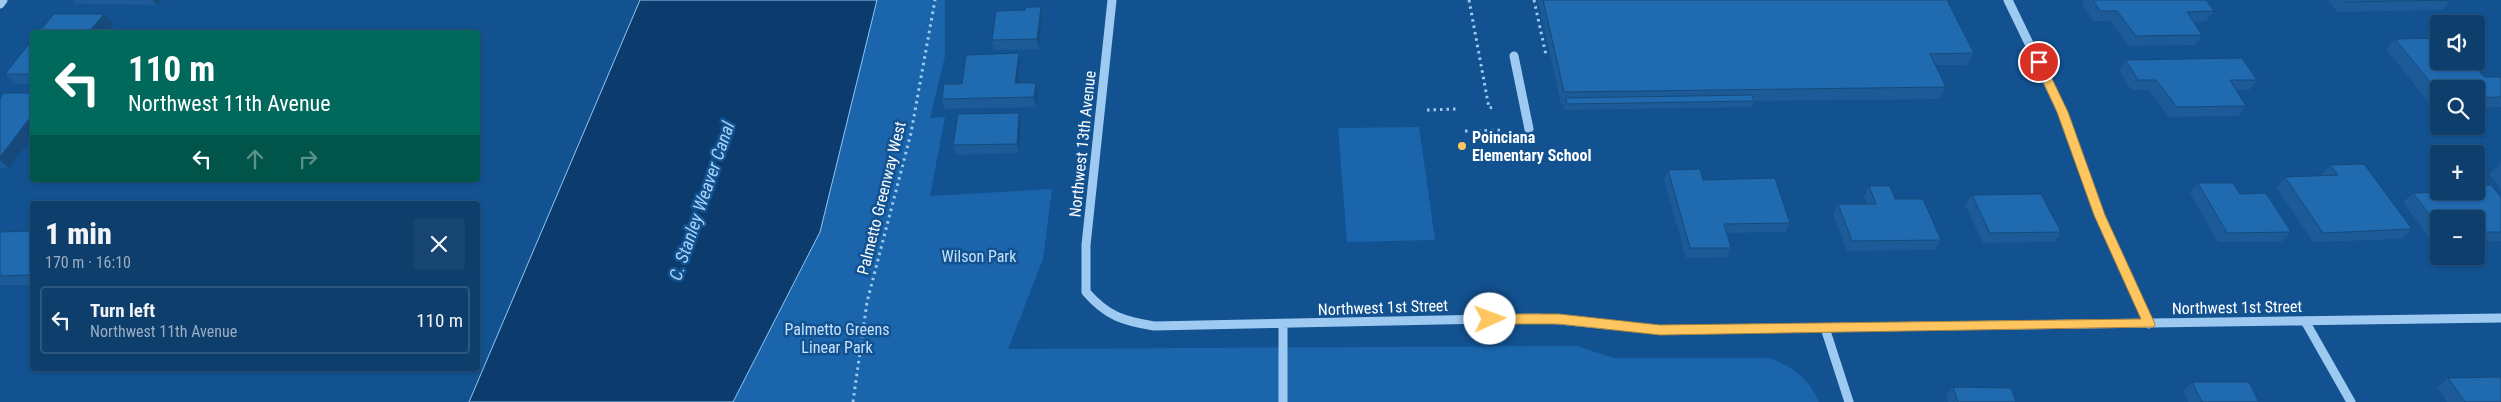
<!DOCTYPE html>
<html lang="en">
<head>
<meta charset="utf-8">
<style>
	body { margin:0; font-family:"Roboto Condensed",sans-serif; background:#174572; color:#f1f3f6; height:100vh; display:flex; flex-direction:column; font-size:19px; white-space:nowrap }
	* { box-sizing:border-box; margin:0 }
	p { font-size:16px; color:#9baec2 }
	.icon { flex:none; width:28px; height:28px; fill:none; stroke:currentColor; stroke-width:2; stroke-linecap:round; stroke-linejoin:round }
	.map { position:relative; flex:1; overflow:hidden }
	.sheet { position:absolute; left:30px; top:201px; width:450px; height:170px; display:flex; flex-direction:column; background:#0e3e6c; border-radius:5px; box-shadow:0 1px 4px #0004,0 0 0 1px #2e577f }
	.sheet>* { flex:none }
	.guide { position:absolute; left:30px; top:30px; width:450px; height:152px; border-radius:5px; box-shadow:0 1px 4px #0004,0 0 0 1px #2e577f; background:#00695c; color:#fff; overflow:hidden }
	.fabs { position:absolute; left:2430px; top:15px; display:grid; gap:10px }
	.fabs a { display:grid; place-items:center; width:55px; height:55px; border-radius:5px; background:#0e3e6c; box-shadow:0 1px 4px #0004,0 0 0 1px #2e577f; font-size:25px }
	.pin { position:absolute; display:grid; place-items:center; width:42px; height:42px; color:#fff; margin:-21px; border:2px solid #fff; border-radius:50%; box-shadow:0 1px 5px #0007 }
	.me { position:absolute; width:55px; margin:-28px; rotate:88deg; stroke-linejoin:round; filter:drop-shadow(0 0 4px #0008) }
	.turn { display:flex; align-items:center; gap:18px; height:105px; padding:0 15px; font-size:22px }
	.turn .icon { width:65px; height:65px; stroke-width:2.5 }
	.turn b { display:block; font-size:35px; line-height:42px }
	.lanes { display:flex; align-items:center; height:48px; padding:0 15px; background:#0003; justify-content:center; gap:25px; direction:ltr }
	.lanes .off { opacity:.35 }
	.round { display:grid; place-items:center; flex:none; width:52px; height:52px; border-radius:5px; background:#174572 }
	.headline { display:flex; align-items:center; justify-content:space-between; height:85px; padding:0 15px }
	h1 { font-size:30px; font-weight:800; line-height:38px }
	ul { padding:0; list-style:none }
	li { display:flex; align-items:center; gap:15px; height:68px; margin:0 10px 8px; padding:0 5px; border:2px solid #2e577f; border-radius:5px }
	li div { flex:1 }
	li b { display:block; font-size:19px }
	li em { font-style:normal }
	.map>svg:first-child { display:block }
	.green { fill:#1a65ab }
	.water { fill:#0b3c6d; stroke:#90c6f5 }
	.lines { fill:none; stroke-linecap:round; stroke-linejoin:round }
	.path { stroke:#9ecaf2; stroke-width:3; stroke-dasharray:2.5 4; stroke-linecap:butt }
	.minor { stroke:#9ecaf2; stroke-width:9 }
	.wall { fill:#1c5b97 }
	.shaded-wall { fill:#164a7b }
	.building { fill:#206ab0; stroke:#164a7b }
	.route { fill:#ffc65f; stroke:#a6813e }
	.poi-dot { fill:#ffc65f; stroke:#125290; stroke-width:2 }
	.labels { text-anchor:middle; stroke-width:5; stroke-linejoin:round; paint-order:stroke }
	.poi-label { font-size:16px; font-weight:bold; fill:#fff; stroke:#125290; text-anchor:start }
	.street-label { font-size:16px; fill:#fff; stroke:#125290 }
	.park-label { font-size:16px; fill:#c5e2fd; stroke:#125290 }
	.water-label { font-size:18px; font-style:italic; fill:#aad4f9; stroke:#125290 }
</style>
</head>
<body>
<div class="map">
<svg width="2501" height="402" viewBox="0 0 2501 402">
	<rect width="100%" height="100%" fill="#125290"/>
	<path class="green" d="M877 0H945V56L930 118 945 117 930 196 1052 189 1043 259 1008 349 1577 346 1613 358H1769C1793 366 1809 379 1819 402H733L820 232Z
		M1419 127 1435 240 1347 242 1338 128Z"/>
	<path class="water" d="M640 0H877L820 232 733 402H469Z"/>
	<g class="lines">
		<path class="path" d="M1469 0 1489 108 1494 107
			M1534 0 1546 55
			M1427 110 1456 109
			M1465 131 1504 130
			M853 402 867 302 911 133 935 0"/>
		<path class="minor" d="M1112 0 1086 245V292C1107 316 1123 321 1154 326L1538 318 1660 330 2501 318
			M2008 0 2062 112 2099 215 2149 324
			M0 4 3 0
			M1514 56 1529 129
			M2305 321 2351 402
			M1283 325V402
			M1825 328 1849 402"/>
	</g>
	<path class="wall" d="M73 0H161L157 5 76 4Z
		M1538 0H1947L1974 53 1967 65H1936L1946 87 1939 99 1754 101 1751 107 1565 110 1564 104H1561Z
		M2084 0H2206L2214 11 2206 21 2194 22 2202 35 2195 45 2129 46 2110 21H2093L2082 3Z
		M2328 0H2452L2442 10 2337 12Z
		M1042 17 1039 49 994 50 992 40Z
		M2395 39 2484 77H2501V107L2476 108V89H2439V109H2434L2386 49Z
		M32 40V84H15L5 74Z
		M1019 53 1020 63 1018 83H1036L1038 93 1036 107 944 109 942 99 962 84Z
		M2126 60 2257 80 2249 90H2236L2246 106 2238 116 2169 117 2149 90H2131L2119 70Z
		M32 93V138L9 168H0V98Z
		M1021 123 1019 153 956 155 953 145Z
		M2500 164H2501V189L2489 174Z
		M2330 165 2412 229 2402 239 2313 242 2276 187 2285 177 2322 176 2321 175Z
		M1668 170 1703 180 1790 223 1785 232 1727 233 1731 248 1727 257 1686 258 1664 179Z
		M2198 183 2240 194 2291 232 2281 242H2218L2190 193Z
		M1869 186 1895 199 1941 240 1934 250 1847 251 1833 214 1838 204H1867L1864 196Z
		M2439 190V191H2476L2501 197V241L2476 242V219H2439V242H2432L2403 202 2413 193 2436 192Z
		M1972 195 2061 232 2054 242 1983 243 1965 205Z
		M32 231V285H0V232Z
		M2448 378 2501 402H2447L2437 387Z
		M2192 382 2259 402H2188L2183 391Z
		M1953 387 2016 402H1948L1946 396Z"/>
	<path class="shaded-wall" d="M153 0H161L157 5Z
		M1041 7 1042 17 1039 49 1037 39Z
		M104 14 113 24 106 32H89Z
		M1019 53 1020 63 1017 93 1015 83Z
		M1036 83 1038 93 1036 107 1034 97Z
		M1019 113 1021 123 1019 153 1017 144Z
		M32 115V138L9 168 0 160V157Z"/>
	<path class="building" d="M1543 0H1947L1974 53 1930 54 1946 87 1564 92Z
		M2093 0H2206L2214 11 2187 12 2202 35 2136 36 2117 11H2100Z
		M2344 0H2452L2345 2Z
		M1026 7H1041L1037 39 992 40 996 11 1025 10Z
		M54 14H104L89 32H39Z
		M2439 38V61H2471L2484 77H2501V97L2476 98V89H2439V93L2395 39Z
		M32 40V74H5Z
		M1019 53 1015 83H1036L1034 97 942 99 944 84H962L966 55Z
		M2242 58 2257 80H2230L2246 106 2177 107 2156 80H2138L2126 60Z
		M4 93H32V115L0 157V98Z
		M1752 95 1754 101 1567 104 1566 98Z
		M1019 113 1017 144 953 145 958 114Z
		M2364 164 2412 229 2323 233 2285 177 2338 175 2330 165Z
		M1700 169 1703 180 1775 178 1790 223 1724 224 1731 248H1690L1668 170Z
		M2198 183H2233L2240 194 2266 193 2291 232 2227 233Z
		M2476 185H2491L2501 197V232H2476V219H2439V227L2413 193 2448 192 2447 191H2476Z
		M1869 186H1890L1895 199H1923L1941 240 1852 241 1838 204H1876Z
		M2041 194 2061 232 1990 233 1972 195Z
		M32 231V275L0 276V232Z
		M2501 377V402H2465L2448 378Z
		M2192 382H2249L2259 402H2202Z
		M1953 387 2011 388 2016 402H1958Z"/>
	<path class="route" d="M2039 58 2044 62 2068 112 2105 215 2155 324 2154 327 1660 335 1559 324H1490L1484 319 1490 314H1559L1660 325 2141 319 2094 215 2057 112 2034 62Z"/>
	<circle class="poi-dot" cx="1462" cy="146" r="5"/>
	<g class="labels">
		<g class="poi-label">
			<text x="1472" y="143">Poinciana<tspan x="1472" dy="18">Elementary School</tspan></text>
		</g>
		<g class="street-label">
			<text transform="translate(1082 144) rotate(-84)" y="6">Northwest 13th Avenue</text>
			<text transform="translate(881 198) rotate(-76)" y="6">Palmetto Greenway West</text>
			<text transform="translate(1383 307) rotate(-2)" y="6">Northwest 1st Street</text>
			<text transform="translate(2237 307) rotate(-1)" y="6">Northwest 1st Street</text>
		</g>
		<g class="park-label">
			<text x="979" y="262">Wilson Park</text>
			<text x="837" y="335">Palmetto Greens<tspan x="837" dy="18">Linear Park</tspan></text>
		</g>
		<g class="water-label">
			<text transform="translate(702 201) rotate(-71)" y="6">C. Stanley Weaver Canal</text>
		</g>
	</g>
</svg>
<div class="fabs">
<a><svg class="icon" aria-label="sound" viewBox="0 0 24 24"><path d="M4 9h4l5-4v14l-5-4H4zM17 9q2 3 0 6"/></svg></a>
<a><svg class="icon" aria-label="search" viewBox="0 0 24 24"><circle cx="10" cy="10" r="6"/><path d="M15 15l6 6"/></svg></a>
<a>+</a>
<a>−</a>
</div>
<div class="pin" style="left:2039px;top:62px;background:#d93025"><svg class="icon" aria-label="arrive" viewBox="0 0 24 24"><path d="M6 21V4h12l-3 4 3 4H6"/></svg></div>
<svg class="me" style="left:1490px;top:319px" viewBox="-20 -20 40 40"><circle r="19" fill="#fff"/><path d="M0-13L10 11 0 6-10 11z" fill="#ffc65f"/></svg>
<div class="guide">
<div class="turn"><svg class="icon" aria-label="left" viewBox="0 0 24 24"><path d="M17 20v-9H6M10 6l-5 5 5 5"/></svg><div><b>110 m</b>Northwest 11th Avenue</div></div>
<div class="lanes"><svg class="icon" aria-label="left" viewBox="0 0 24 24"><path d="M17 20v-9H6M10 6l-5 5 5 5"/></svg><svg class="icon off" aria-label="ahead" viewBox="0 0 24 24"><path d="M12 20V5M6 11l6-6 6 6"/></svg><svg class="icon off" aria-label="right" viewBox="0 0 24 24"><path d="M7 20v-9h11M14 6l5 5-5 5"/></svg></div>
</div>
<section class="sheet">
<div class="headline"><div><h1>1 min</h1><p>170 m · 16:10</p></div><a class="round"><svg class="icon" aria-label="close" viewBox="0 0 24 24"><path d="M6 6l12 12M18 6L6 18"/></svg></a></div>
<ul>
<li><svg class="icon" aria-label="left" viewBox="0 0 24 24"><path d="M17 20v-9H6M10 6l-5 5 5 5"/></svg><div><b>Turn left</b><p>Northwest 11th Avenue</p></div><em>110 m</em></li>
</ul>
</section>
</div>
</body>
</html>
